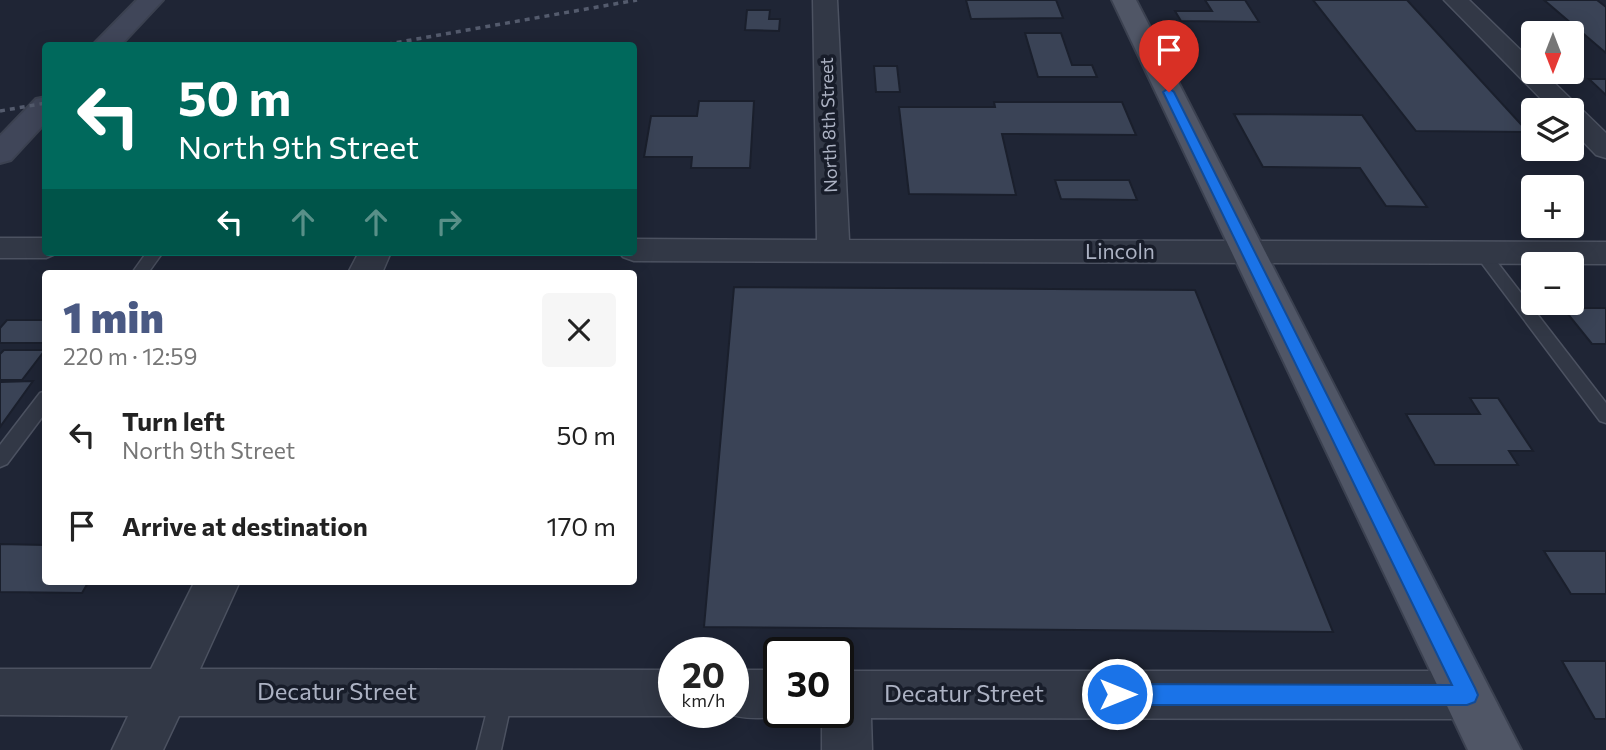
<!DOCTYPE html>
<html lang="en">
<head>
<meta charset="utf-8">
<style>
	body { margin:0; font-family:Commissioner,sans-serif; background:#f6f6f6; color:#222; height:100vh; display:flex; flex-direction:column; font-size:26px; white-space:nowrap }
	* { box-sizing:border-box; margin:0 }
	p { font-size:23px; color:#767676 }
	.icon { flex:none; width:38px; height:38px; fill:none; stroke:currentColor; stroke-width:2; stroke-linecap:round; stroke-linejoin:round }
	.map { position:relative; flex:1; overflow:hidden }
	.details { position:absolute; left:42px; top:270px; width:595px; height:315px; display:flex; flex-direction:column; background:#fff; border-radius:7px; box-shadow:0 4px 18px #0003 }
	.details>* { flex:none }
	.top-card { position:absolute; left:42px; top:42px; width:595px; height:214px; border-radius:7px; box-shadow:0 4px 18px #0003; background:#00695c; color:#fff; overflow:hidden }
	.needle { width:46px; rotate:180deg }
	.buttons { position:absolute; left:1521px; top:21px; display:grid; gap:14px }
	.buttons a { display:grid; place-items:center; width:63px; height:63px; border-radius:7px; background:#fff; box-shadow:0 4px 18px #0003; font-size:35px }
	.speed { position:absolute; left:658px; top:637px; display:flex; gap:14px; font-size:35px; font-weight:700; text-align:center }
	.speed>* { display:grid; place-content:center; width:91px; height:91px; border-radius:50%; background:#fff; box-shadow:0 4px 18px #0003; line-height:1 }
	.speed small { font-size:18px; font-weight:400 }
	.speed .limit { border:4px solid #111; border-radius:10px; background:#fff; color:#111 }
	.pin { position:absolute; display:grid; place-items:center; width:60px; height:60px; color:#fff; margin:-72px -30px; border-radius:50% 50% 50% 0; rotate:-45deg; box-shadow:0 0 7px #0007 }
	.pin .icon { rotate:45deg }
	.me { position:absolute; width:77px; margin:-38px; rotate:90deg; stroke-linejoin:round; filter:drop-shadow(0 0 5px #0008) }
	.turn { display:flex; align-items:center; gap:24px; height:147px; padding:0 21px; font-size:32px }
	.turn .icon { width:91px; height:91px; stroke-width:2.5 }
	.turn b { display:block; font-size:49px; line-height:60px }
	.lanes { display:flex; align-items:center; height:66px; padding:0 21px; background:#0003; justify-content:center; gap:35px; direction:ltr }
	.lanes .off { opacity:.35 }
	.round { display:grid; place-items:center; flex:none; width:74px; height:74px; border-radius:7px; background:#f6f6f6 }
	.head { display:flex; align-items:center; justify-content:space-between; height:119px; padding:0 21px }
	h1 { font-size:42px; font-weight:800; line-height:52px; color:#4a5983 }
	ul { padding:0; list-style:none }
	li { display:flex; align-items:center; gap:21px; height:91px; padding:0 21px }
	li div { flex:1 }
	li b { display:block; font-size:26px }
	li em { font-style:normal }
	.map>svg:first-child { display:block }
	.building { fill:#3a4356; stroke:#1a1f2c; stroke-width:2 }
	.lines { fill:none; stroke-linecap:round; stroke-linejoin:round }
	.lane-casing { stroke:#4c5261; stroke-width:3 }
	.street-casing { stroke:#4c5261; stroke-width:3 }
	.secondary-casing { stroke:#3b4150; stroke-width:4 }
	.primary-casing { stroke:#3b4150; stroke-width:4 }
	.lane { fill:#323846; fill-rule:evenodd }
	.street { fill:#323846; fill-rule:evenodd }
	.secondary { fill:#404659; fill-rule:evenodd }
	.primary { fill:#505666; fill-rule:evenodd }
	.rail { stroke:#545b6d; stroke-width:3.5; stroke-dasharray:5 5; stroke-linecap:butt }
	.route { fill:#1a73e8; stroke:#114b97; stroke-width:2 }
	.labels { text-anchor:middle; stroke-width:7; stroke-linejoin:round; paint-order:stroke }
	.far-street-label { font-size:18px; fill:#acb2c3; stroke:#181d2a }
	.street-label { font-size:21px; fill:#acb2c3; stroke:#181d2a }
	.near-street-label { font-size:24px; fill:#acb2c3; stroke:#181d2a }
</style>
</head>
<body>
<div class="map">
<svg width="1606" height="750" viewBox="0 0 1606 750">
	<rect width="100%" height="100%" fill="#1f2535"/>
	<path class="building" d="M966 0H1056L1063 18 971 19Z
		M1205 0H1245L1259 22 1181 21 1175 11H1212Z
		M1313 0H1407L1528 132 1416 131Z
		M1544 0H1597L1606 7V53Z
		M747 10H770L769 19H780L779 31 745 30Z
		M1025 33H1061L1072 65H1092L1097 77H1038Z
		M874 66H897L900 92H876Z
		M1589 79H1606V95Z
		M699 101H754L750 168H691L692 157H644L651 116H697Z
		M994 102H1122L1136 135 1002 134 1016 195 909 194 899 107H995Z
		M1234 114 1362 115 1427 207 1386 206 1360 168 1263 167Z
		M1055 180H1129L1137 200 1061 199Z
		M734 287 1195 290 1333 632 704 627Z
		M1563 308H1606V344H1592Z
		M7 320H46V343H0V328Z
		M4 350H45L22 380H0V354Z
		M33 381 0 427V382Z
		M1470 398H1498L1533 451H1509L1518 465H1435L1406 414H1480Z
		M0 544 46 545V581H89L82 593 0 592Z
		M1544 551H1606V594H1571Z
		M1562 661H1606V719H1595Z"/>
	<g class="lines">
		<defs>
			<path id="lane" d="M1482 248 1487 249 1606 403V423L1600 421 1474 253Z
				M147 252H163L148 273H132Z
				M46 391V412L7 464 0 467V445L40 393Z
				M502 684 510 687 513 695 501 750H477L491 695 494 687Z"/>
			<path id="street" d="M813 0H837L849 240 1606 242V264L634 261 623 257 619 252H634V239L817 240Z
				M1444 0H1469L1533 62V72H1543L1606 133V158L1596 155 1572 130V110H1552Z
				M0 238H46V252H60L46 258H0Z
				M359 252H391L382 273H348Z
				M195 581H240L200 669 674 670V712H684L674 716H179L163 750H112L128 716 0 715V669H151Z
				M733 670H779V712H789C771 720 741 720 723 712H733Z
				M838 671H1467L1484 678 1491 695 1484 712 1467 719 871 718 872 750H822V712H838Z"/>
			<path id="secondary" d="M137 0H163L120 46H92Z
				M46 97V122L11 160 0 163V136L36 99Z"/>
			<path id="primary" d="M1112 0H1136L1521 750H1468Z"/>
		</defs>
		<use href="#lane" class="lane-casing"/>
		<use href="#street" class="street-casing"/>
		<use href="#secondary" class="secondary-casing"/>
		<use href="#primary" class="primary-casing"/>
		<use href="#lane" class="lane"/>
		<use href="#street" class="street"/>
		<use href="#secondary" class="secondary"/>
		<use href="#primary" class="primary"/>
		<path class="rail" d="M377 46 637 0
			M0 111 46 103"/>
	</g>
	<path class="route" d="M1169 88 1174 92 1475 688 1478 695 1475 702 1467 705H1117L1109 702 1106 694 1109 687 1117 684 1452 685 1163 92Z"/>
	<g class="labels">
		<g class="far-street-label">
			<text transform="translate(829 125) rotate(-92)" y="6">North 8th Street</text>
		</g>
		<g class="street-label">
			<text x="1120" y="259">Lincoln</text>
		</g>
		<g class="near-street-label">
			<text x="337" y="700">Decatur Street</text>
			<text x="964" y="702">Decatur Street</text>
		</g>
	</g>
</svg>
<div class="buttons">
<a><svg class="needle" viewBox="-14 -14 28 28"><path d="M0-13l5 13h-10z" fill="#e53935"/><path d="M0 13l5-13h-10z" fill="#767676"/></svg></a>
<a><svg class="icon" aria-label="layers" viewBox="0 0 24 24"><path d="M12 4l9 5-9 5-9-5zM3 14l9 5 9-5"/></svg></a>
<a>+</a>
<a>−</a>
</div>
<div class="speed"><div>20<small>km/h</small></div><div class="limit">30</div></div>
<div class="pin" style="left:1169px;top:92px;background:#d93025"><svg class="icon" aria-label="arrive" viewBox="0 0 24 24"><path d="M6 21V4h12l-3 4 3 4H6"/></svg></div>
<svg class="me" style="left:1117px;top:694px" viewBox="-20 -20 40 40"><circle r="17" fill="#1a73e8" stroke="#fff" stroke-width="3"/><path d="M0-11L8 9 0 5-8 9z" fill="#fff"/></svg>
<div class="top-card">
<div class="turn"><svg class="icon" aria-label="left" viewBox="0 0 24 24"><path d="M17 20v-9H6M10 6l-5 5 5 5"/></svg><div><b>50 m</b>North 9th Street</div></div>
<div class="lanes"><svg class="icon" aria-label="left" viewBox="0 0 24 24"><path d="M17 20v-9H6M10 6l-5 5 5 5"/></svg><svg class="icon off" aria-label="ahead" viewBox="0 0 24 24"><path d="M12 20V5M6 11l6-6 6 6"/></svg><svg class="icon off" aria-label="ahead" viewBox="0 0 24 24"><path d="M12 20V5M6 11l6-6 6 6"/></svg><svg class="icon off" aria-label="right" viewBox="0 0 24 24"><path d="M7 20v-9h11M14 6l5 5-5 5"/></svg></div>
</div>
<section class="details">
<div class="head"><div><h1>1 min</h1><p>220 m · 12:59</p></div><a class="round"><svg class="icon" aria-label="close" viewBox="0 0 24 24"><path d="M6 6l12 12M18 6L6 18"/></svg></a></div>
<ul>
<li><svg class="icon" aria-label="left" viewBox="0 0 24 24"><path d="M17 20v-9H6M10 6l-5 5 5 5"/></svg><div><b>Turn left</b><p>North 9th Street</p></div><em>50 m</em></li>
<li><svg class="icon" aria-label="arrive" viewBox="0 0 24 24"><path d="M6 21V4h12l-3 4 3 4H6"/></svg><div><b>Arrive at destination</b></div><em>170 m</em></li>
</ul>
</section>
</div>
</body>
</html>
